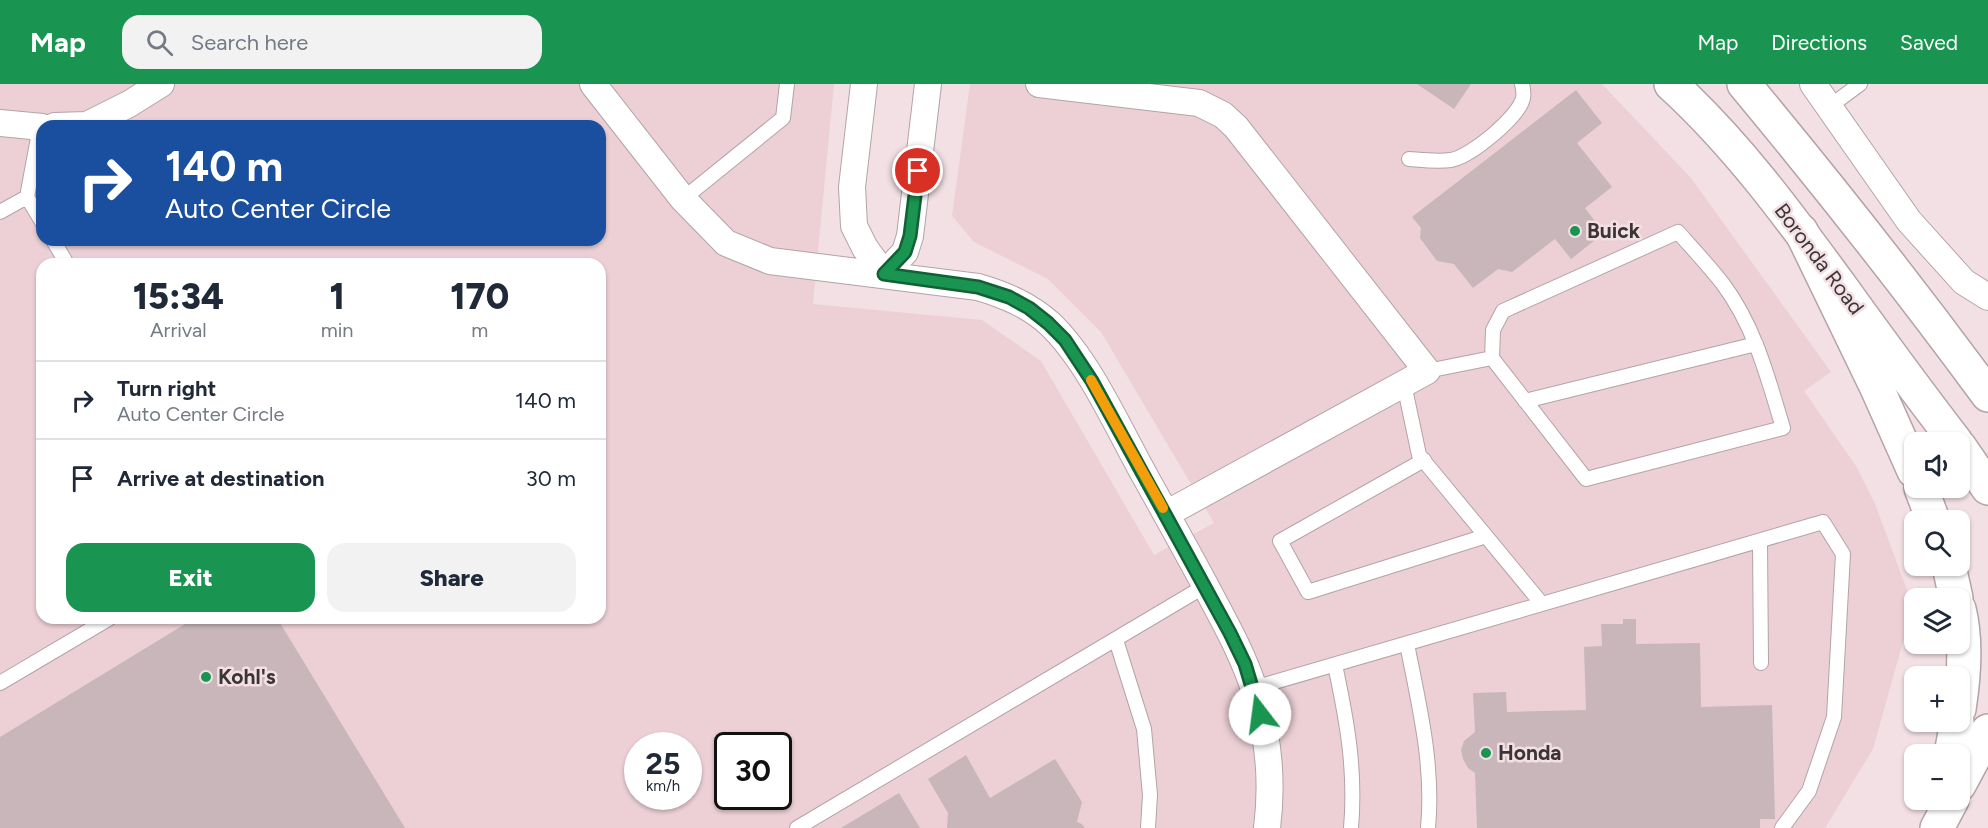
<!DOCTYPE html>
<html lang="en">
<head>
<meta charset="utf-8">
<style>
	body { margin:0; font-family:Figtree,sans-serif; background:#f2f2f3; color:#1f2937; height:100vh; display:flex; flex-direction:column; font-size:22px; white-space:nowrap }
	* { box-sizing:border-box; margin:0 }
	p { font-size:20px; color:#747a83 }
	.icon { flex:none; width:33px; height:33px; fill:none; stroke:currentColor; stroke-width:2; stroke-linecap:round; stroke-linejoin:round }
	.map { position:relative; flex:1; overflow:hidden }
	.panel { position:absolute; left:36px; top:174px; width:570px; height:366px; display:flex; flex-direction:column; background:#fff; border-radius:18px; box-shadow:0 2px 4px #0004 }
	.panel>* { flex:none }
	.guide { position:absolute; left:36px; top:36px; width:570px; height:126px; border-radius:18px; box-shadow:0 2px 4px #0004; background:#1a4fa0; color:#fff; overflow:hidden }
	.tools { position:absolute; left:1904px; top:348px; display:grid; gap:12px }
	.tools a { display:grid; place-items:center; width:66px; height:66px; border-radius:12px; background:#fff; box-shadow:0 2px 4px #0004; font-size:30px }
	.speed { position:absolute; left:624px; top:648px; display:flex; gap:12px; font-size:30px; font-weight:700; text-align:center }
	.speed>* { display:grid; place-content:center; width:78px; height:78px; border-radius:50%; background:#fff; box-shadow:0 2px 4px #0004; line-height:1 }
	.speed small { font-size:15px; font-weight:400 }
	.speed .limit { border:3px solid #111; border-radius:9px; background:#fff; color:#111 }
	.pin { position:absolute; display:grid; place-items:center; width:51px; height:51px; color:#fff; margin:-26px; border:3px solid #fff; border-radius:50%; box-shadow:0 2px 6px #0007 }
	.me { position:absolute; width:66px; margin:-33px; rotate:345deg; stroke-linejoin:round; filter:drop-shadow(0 0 4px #0008) }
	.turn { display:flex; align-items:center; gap:21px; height:126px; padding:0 30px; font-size:27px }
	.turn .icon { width:78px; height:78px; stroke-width:2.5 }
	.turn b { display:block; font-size:42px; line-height:51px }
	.eta { display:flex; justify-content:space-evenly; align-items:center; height:102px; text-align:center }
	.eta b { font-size:36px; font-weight:800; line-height:42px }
	.action { display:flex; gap:12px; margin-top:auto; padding:12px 30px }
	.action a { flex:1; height:69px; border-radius:18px; background:#1a9551; color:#fff; font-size:24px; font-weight:800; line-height:69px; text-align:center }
	.action a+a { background:#f2f2f3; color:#1f2937 }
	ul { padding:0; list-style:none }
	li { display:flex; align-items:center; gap:18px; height:78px; padding:0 30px; border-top:2px solid #e0e1e3 }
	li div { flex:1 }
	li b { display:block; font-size:22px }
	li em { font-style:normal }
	header { display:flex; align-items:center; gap:36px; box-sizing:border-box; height:84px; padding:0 30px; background:#1a9551; color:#fff }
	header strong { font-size:28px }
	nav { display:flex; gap:33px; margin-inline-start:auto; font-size:21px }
	.search { width:420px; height:54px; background:#f2f2f3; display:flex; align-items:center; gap:15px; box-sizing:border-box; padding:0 21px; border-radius:18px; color:#747a83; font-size:22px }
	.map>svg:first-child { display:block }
	.built { fill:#ecd0d6; fill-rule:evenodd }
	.building { fill:#c8b6ba }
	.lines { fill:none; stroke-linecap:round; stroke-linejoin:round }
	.lane-casing { stroke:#b4a3a6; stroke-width:16 }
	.street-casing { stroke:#b4a3a6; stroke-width:28 }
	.secondary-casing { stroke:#b4a3a6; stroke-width:36 }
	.highway-casing { stroke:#b4a3a6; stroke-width:36 }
	.lane { stroke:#fff; stroke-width:14 }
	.street { stroke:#fff; stroke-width:26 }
	.secondary { stroke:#fff; stroke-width:33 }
	.highway { stroke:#fff; stroke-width:33 }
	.route-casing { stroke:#116135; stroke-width:15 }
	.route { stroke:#1a9551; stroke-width:10 }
	.slow { stroke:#f59e0b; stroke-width:10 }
	.poi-dot { fill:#1a9551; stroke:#f3e0e4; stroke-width:2 }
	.labels { text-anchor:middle; stroke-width:5; stroke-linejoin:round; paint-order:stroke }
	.poi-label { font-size:21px; font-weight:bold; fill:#3c3536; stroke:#f3e0e4; text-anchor:start }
	.street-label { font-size:21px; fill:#3c3536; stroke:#f3e0e4 }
</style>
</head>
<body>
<header>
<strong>Map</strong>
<div class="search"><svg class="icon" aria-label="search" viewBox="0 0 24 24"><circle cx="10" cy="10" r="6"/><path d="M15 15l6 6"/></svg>Search here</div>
<nav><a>Map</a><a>Directions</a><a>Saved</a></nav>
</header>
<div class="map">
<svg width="1988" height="744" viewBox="0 0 1988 744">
	<rect width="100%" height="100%" fill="#f3e0e4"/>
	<path class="built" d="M0 0H834L813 220 982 236 1041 277 1154 471 1214 439 1101 248 1048 195 974 158 952 132 970 0H1602L1691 94 1831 288 1804 307 1856 382 1875 420 1913 522 1873 665 1825 744H0ZM42 42H600V156H42ZM42 180H600V534H42ZM638 662H688V712H638ZM728 662H778V712H728Z"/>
	<path class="building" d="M1417 0H1471L1454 25Z
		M1576 6 1602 39 1577 59 1612 103 1585 124 1604 149 1571 175 1555 155 1512 188 1498 185 1473 204 1454 180 1437 177 1420 154 1421 144 1412 133Z
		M195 534H277L405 744H0V653Z
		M1623 535H1636V560L1700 559 1701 623 1772 621 1775 735H1760V744H1477L1475 689 1468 684 1463 675 1461 666 1464 657 1475 648 1473 609 1506 608 1507 628 1586 626 1584 563 1602 562 1601 540H1623Z
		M966 671 990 714 1055 675 1082 718 1077 738 1082 740 1085 744H947L948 729 928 695Z
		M899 709 920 744H841Z"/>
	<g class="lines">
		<defs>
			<path id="lane" d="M1829 23 1860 0
				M40 43 27 113 42 138
				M1409 75C1422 76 1437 78 1451 76 1470 73 1519 33 1523 14 1524 9 1523 4 1522 0
				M683 115 783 34 787 0
				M0 128 27 113
				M1678 148C1693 165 1709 182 1723 200 1755 243 1768 294 1783 344L1586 395 1492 274 1493 246 1503 227Z
				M53 156 67 180
				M1427 287 1492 274
				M1404 300 1419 371 1542 520
				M1525 317 1756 260
				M1424 376 1280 457 1308 508 1486 452
				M1760 457 1761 579
				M1116 556 1144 645 1150 711 1148 744
				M1407 560C1419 621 1434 681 1428 744
				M1335 581C1347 637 1356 686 1351 744
				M0 599 110 534
				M1254 604 1823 438 1843 470 1834 633 1809 707 1782 744
				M797 744 1205 502"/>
			<path id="street" d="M593 0 683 115 726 159 770 177 978 203C1005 211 1029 221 1050 240 1089 277 1119 346 1146 394 1169 435 1192 476 1214 518 1229 546 1244 574 1254 605 1268 649 1273 697 1267 744
				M864 0 852 103 854 142 865 164 884 190
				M1039 0 1199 19 1223 31 1236 43 1427 287 1166 430
				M1813 0 1909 137 1964 198 1988 213
				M0 39 42 43
				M55 42 87 41 129 20 161 0
				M884 190 905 168 910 152 928 0"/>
			<path id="secondary" d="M1671 0C1739 62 1793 137 1847 211 1883 261 1919 310 1956 358
				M1744 0C1828 101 1910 205 1988 311
				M1959 362 1988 404"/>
			<path id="highway" d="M1801 147 1877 304 1914 387
				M1921 404 1933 436
				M1949 482 1956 514
				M1959 525C1967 556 1964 593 1959 625
				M1951 670 1957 638
				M1959 701 1988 647
				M1937 744 1952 716"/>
		</defs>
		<use href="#lane" class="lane-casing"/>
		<use href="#street" class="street-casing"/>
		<use href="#secondary" class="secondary-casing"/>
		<use href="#highway" class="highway-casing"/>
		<use href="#lane" class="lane"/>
		<use href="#street" class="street"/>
		<use href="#secondary" class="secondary"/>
		<use href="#highway" class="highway"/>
	</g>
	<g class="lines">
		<defs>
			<path id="route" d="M918 87 910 152 905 168 884 190 978 203 1009 213 1029 224 1048 239 1065 256 1092 297 1230 549 1245 580 1260 630"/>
		</defs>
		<use href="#route" class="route-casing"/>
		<use href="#route" class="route"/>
		<path class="slow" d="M1091 296 1163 424"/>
	</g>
	<g class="poi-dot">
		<circle cx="1575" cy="147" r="6"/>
		<circle cx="206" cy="593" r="6"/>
		<circle cx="1486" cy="669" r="6"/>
	</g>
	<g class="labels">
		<g class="poi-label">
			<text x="1587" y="154">Buick</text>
			<text x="218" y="600">Kohl's</text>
			<text x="1498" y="676">Honda</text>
		</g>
		<g class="street-label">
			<text transform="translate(1819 175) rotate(53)" y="7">Boronda Road</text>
		</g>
	</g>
</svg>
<div class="tools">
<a><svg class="icon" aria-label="sound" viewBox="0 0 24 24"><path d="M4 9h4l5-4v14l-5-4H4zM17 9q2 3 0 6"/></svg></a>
<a><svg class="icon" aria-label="search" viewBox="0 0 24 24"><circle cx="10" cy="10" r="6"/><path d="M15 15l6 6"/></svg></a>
<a><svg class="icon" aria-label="layers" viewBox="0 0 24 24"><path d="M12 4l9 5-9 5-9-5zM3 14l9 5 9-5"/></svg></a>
<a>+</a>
<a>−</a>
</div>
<div class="speed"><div>25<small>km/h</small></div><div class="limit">30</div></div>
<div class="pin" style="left:918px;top:87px;background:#d93025"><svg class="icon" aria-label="arrive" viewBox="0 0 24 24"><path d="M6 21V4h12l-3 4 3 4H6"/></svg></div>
<svg class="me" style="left:1260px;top:630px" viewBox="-20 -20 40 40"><circle r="19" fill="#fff"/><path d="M0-13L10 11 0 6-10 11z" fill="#1a9551"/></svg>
<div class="guide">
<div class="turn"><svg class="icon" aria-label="right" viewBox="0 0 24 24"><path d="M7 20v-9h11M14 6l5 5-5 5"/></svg><div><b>140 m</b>Auto Center Circle</div></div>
</div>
<section class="panel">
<div class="eta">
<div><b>15:34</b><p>Arrival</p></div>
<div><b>1</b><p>min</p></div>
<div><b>170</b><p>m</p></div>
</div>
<ul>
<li><svg class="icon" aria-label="right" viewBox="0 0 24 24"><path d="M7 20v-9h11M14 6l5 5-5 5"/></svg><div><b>Turn right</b><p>Auto Center Circle</p></div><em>140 m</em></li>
<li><svg class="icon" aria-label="arrive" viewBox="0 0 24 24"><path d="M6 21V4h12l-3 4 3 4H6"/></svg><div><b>Arrive at destination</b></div><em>30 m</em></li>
</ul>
<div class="action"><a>Exit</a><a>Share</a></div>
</section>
</div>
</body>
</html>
